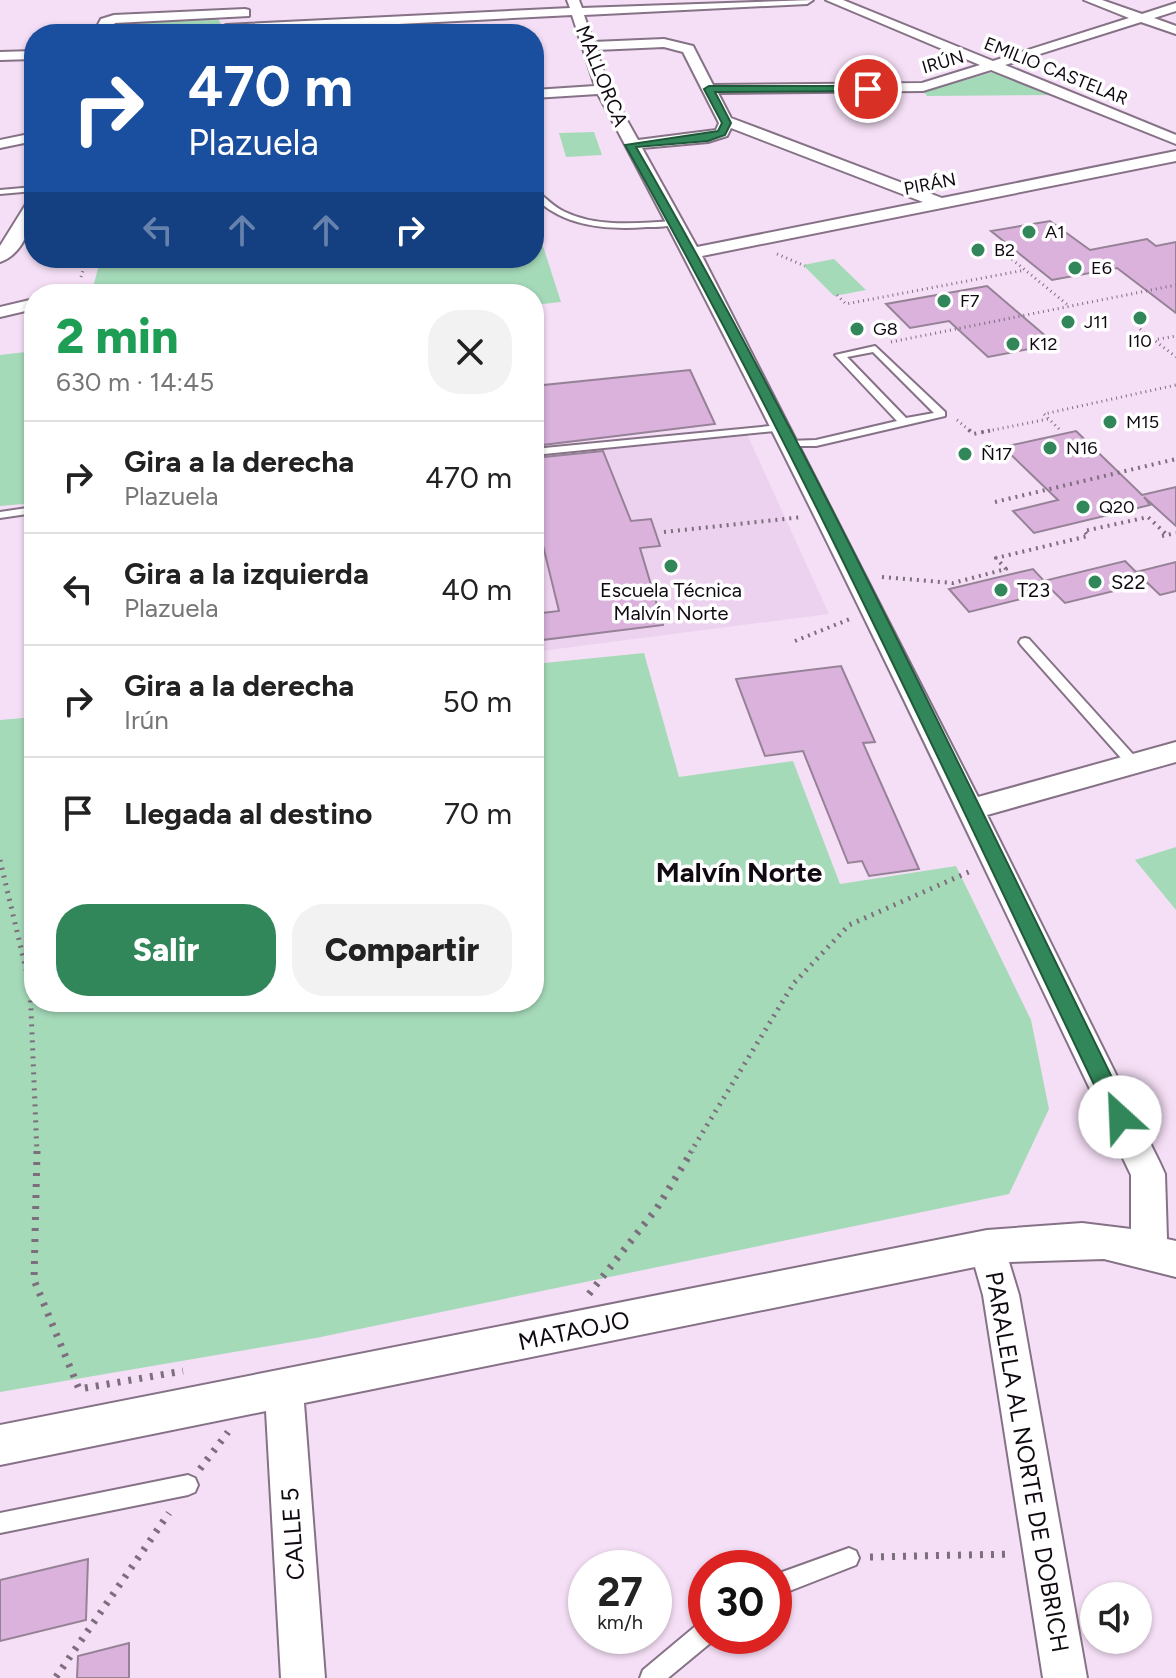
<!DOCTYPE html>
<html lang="es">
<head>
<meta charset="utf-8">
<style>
	body { margin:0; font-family:Figtree,sans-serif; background:#f2f2f2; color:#222; height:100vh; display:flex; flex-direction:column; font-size:30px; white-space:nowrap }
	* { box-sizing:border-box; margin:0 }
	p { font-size:26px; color:#767676 }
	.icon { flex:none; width:44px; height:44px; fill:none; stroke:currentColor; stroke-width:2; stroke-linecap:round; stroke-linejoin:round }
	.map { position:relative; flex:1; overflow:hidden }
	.details { position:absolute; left:24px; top:284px; width:520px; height:728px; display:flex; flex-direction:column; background:#fff; border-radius:32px; box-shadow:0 2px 6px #0004 }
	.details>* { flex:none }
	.top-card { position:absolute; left:24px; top:24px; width:520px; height:244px; border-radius:32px; box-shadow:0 2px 6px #0004; background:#1a4fa0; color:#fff; overflow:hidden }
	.tools { position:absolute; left:1080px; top:1582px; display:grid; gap:16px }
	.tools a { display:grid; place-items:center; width:72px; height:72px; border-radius:50%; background:#fff; box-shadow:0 2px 6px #0004; font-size:40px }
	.speed { position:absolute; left:568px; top:1550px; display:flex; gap:16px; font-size:40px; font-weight:700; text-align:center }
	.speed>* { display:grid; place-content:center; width:104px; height:104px; border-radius:50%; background:#fff; box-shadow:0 2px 6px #0004; line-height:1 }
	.speed small { font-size:20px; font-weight:400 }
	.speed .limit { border:12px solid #d22; background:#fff; color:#111 }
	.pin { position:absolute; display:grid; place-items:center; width:68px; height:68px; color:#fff; margin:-34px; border:4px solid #fff; border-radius:50%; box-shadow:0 2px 8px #0007 }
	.me { position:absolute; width:88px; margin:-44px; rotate:335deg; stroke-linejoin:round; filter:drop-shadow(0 0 6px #0008) }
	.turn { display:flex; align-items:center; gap:28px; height:168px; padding:0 32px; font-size:36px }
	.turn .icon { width:104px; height:104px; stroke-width:2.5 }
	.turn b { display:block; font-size:56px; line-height:68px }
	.lanes { display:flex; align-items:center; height:76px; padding:0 32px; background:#0003; justify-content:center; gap:40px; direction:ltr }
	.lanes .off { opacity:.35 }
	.round { display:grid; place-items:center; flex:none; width:84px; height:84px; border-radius:32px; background:#f2f2f2 }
	.summary { display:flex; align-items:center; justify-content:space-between; height:136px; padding:0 32px }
	h1 { font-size:48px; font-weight:800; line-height:60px; color:#1e9e55 }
	.action { display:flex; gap:16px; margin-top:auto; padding:16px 32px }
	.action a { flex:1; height:92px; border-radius:32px; background:#32875a; color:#fff; font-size:32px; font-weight:800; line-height:92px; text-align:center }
	.action a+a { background:#f2f2f2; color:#222 }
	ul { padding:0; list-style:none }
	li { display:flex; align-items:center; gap:24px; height:112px; padding:0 32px; border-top:2px solid #e0e0e0 }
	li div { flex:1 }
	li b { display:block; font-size:30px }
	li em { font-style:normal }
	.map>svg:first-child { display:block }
	.built { fill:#edd2ef }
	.green { fill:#a5dab9 }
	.building { fill:#dab2dc; stroke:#968297; stroke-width:2 }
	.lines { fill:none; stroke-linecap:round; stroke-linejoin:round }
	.service-casing { stroke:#867286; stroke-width:4 }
	.minor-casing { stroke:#867286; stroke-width:4 }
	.path-far3 { stroke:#7d6e7e; stroke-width:3; stroke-dasharray:1 4; stroke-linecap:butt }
	.path-far2 { stroke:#7d6e7e; stroke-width:4; stroke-dasharray:2 5; stroke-linecap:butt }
	.path-far1 { stroke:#7d6e7e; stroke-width:5; stroke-dasharray:2 6; stroke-linecap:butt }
	.path { stroke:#7d6e7e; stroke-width:7; stroke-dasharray:3 8; stroke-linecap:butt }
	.service { fill:#fff; fill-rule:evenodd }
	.minor { fill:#fff; fill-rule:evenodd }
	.route { fill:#32875a; stroke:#20583a; stroke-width:2 }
	.poi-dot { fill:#32875a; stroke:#fff; stroke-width:3 }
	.labels { text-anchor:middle; stroke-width:7; stroke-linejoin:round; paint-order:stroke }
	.far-street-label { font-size:18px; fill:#100911; stroke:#fff }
	.far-poi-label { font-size:18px; fill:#100911; stroke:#fff; text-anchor:start }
	.street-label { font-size:20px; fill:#100911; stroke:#fff }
	.poi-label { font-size:20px; fill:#100911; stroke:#fff; text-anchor:start }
	.near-street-label { font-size:24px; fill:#100911; stroke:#fff }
	.district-label { font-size:28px; font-weight:bold; fill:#100911; stroke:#fff }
</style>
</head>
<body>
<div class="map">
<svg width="1176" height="1678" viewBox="0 0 1176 1678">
	<rect width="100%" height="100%" fill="#f5dff6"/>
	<path class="built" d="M747 434 829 614 534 652V458Z"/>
	<path class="green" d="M217 18 221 23 208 34H103L111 23Z
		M994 72 1057 95 927 96 923 91Z
		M594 132 602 155 566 157 559 133Z
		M542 243 561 302 534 305V294H91L101 258H231V267L344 258H534V244Z
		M834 259 866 290 834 296 803 265Z
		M34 351V503L0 506V355Z
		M644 653 679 777 793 761 840 884 956 866 1031 1020 1049 1109 1009 1194 316 1338 0 1392V720L34 717V1002H534V664Z
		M1176 847V910L1135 860Z"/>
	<path class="building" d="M1050 221 1090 250 1147 239 1156 246 1176 242V313L1117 268 1052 280 991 231Z
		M987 286 1055 344 988 357 949 321 910 328 886 304Z
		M690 370 715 424 534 446V386Z
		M1076 431 1142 495 1176 487V526L1144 497 1150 505 1034 533 1013 511 1058 500 1003 447Z
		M603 451 631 521 651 519 660 546 640 548 663 625 534 641V614L559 611 534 509V458Z
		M1125 561 1147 583 1065 603 1053 591 969 612 949 589 1033 569 1044 581Z
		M1176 562V591L1160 595 1136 572Z
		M841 666 875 742 863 743 919 869 869 876 862 861 848 863 803 751 765 756 736 679Z
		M88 1559 86 1620 0 1641V1580Z
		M129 1643V1678H77L78 1656Z"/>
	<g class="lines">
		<defs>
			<path id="service" d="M34 187V191L0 194V190Z
				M534 190C545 196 553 207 565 212 598 228 639 223 674 221L678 223C669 227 658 227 647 227 607 230 564 227 534 197Z
				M875 346 945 412V416L816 446H784V442L788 441 816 440 897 421 835 355ZM873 352 934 413 906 418 847 357Z
				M781 425 786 428 785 430 534 455V449Z
				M34 507V513L0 518V512Z
				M1025 638 1029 639 1139 761 1141 764 1139 767H1129L1021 645 1019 642 1021 639Z
				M188 1475 195 1478 198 1485 195 1492 188 1495 0 1533V1513Z
				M849 1548 856 1551 859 1558 856 1565 774 1597V1575Z
				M706 1621V1636H715L714 1640 668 1678H640L643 1670 698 1624Z"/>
			<path id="minor" d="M567 0H579L582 8 813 0 807 4 584 15 593 42 664 39 693 46 713 85 922 83 980 65 826 0H843L993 61 1129 18 1084 0H1102L1142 14 1176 3V11L1154 18 1176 26V34L1141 22 1005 65 1176 135V144L991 70 923 91 718 93 731 118 942 198 1176 151V161L702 256 978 797 1176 742V762L987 815 1160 1163 1165 1174 1167 1239 1176 1241V1277L1104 1259 1009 1262 1019 1295 1087 1678H1043L983 1295 975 1267 304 1403 325 1678H281L266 1411 0 1465V1425L987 1230 1082 1223 1131 1229V1175C958 813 786 444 598 94L534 98V90L595 86 572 15 226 33 220 29 226 25 570 8ZM664 47 683 52 719 123 716 130 638 140 610 90 596 50ZM731 128 923 202 697 247 642 148 708 142 727 136Z
				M245 9 249 10V16L115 23 105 34H93L101 19 114 15Z
				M34 51V59L0 60V52Z
				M34 133V141L0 148V140Z
				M34 199C34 222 24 254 0 262V246L28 201Z
				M75 288 84 293 63 294Z
				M34 299V309L0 317V307Z"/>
		</defs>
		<use href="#service" class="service-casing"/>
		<use href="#minor" class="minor-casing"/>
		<path class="path-far3" d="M777 254 805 266
			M1008 256 1069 306
			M81 277 87 258
			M837 295 846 304 1025 270
			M1140 329 1176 357
			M1153 340 1176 336
			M891 342 1176 285
			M957 420 971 432
			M1059 429 1044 414 1176 385
			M983 432 1048 419"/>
		<path class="path-far2" d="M969 430 973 434 993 430
			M995 502 1176 459
			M664 532 802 517
			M1162 536 1176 533
			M882 577 953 583 1006 569 996 558 1088 536 1084 531 1148 517 1167 535
			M795 641 850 619"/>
		<path class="path-far1" d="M0 860 30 986 37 1153
			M690 1153 794 983 849 925 971 871"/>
		<path class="path" d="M37 1151 34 1280 79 1389 183 1371
			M589 1294 657 1208 692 1151
			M200 1469 228 1432
			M870 1557 1012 1554
			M56 1677 169 1513"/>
		<use href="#service" class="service"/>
		<use href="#minor" class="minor"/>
	</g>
	<path class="route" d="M868 86 871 91 715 92 731 123 725 135 708 141 636 147C816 459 969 787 1128 1110L1131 1117 1128 1124 1120 1127 1113 1124C955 796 804 462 625 145L718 131 722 123 704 89 709 86Z"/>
	<g class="poi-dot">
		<circle cx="1029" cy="232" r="8"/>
		<circle cx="978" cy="250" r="8"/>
		<circle cx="1075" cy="268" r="8"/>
		<circle cx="944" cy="301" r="8"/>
		<circle cx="1140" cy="318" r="8"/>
		<circle cx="1068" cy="322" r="8"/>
		<circle cx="857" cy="329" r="8"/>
		<circle cx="1013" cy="344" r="8"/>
		<circle cx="1110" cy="422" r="8"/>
		<circle cx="1050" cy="448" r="8"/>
		<circle cx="965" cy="454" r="8"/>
		<circle cx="1083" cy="507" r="8"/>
		<circle cx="671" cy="566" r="8"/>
		<circle cx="1095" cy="582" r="8"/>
		<circle cx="1001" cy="590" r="8"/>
	</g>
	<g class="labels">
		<g class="far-street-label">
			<text transform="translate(943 62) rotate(-16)" y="6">IRÚN</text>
			<text transform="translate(1056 71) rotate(22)" y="6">EMILIO CASTELAR</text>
			<text transform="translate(930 184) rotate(-11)" y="6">PIRÁN</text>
		</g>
		<g class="far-poi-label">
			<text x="1045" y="238">A1</text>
			<text x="994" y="256">B2</text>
			<text x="1091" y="274">E6</text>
			<text x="960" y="307">F7</text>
			<text x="1084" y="328">J11</text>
			<text x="873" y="335">G8</text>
			<text x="1140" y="347" text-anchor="middle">I10</text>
			<text x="1029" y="350">K12</text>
			<text x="1126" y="428">M15</text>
			<text x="1066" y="454">N16</text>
			<text x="981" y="460">Ñ17</text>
			<text x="1099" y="513">Q20</text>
		</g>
		<g class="street-label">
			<text transform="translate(602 76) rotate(68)" y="7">MALLORCA</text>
		</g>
		<g class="poi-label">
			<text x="1111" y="589">S22</text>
			<text x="671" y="597" text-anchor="middle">Escuela Técnica<tspan x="671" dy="23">Malvín Norte</tspan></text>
			<text x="1017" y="597">T23</text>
		</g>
		<g class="near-street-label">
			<text transform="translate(574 1331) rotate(-12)" y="8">MATAOJO</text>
			<text transform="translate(1027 1462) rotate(80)" y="8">PARALELA AL NORTE DE DOBRICH</text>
			<text transform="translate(293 1534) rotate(-94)" y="8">CALLE 5</text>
		</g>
		<g class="district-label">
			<text x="739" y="882">Malvín Norte</text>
		</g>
	</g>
</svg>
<div class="tools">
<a><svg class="icon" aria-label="sound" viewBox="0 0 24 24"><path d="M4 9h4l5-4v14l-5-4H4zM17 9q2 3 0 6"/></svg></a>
</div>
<div class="speed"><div>27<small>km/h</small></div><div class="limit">30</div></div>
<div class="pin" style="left:868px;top:89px;background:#d93025"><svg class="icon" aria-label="arrive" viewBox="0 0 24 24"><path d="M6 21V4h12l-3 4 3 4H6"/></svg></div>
<svg class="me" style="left:1120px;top:1117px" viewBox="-20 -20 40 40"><circle r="19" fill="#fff"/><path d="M0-13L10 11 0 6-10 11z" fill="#32875a"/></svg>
<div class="top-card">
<div class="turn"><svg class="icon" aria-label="right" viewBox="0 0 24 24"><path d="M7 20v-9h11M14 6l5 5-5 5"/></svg><div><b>470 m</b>Plazuela</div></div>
<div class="lanes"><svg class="icon off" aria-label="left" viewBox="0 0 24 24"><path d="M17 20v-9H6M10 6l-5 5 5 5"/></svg><svg class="icon off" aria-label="ahead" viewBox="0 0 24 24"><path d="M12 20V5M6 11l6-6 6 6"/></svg><svg class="icon off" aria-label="ahead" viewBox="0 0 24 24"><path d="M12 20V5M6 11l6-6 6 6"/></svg><svg class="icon" aria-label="right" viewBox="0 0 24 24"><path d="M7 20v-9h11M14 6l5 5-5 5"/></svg></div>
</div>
<section class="details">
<div class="summary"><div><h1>2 min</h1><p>630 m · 14:45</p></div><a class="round"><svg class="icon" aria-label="close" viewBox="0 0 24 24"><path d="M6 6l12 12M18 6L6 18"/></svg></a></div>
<ul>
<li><svg class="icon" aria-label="right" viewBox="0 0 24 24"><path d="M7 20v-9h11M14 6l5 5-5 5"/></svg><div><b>Gira a la derecha</b><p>Plazuela</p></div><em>470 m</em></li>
<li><svg class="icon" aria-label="left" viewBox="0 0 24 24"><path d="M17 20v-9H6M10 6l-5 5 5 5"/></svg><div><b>Gira a la izquierda</b><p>Plazuela</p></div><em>40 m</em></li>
<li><svg class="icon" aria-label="right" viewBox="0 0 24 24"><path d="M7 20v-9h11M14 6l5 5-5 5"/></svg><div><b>Gira a la derecha</b><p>Irún</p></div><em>50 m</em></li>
<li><svg class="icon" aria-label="arrive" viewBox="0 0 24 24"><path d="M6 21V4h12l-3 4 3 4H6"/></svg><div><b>Llegada al destino</b></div><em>70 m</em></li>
</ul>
<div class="action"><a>Salir</a><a>Compartir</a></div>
</section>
</div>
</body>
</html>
